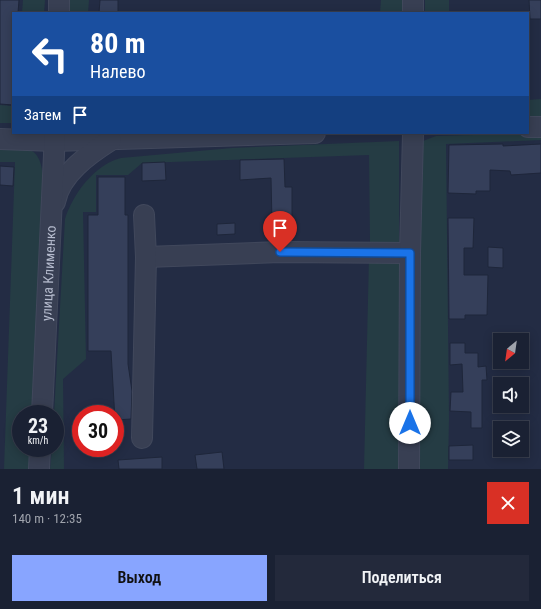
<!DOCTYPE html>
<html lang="ru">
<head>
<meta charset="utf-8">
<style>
	body { margin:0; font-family:"Roboto Condensed",sans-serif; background:#23293b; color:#f1f3f6; height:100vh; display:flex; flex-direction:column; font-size:15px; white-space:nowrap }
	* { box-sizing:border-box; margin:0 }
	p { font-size:13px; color:#9fa3ac }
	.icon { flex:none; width:22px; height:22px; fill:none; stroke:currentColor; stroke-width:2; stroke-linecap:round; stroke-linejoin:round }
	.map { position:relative; height:469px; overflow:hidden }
	.panel { display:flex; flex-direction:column; background:#1a2133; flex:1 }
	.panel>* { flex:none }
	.top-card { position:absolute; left:12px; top:12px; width:517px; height:122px; border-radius:0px; box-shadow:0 2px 10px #0003,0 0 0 1px #383e4e; background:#1a4fa0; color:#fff; overflow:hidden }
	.needle { width:26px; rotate:209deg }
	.buttons { position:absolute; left:493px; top:333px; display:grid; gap:8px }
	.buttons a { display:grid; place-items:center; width:36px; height:36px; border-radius:0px; background:#1a2133; box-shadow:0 2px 10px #0003,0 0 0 1px #383e4e; font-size:20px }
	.speed { position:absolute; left:12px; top:405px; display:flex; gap:8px; font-size:20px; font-weight:700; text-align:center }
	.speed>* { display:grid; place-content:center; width:52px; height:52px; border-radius:50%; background:#1a2133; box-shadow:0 2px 10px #0003,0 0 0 1px #383e4e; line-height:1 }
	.speed small { font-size:10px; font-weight:400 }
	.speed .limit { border:6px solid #d22; background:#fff; color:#111 }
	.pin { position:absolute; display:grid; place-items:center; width:34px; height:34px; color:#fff; margin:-41px -17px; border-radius:50% 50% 50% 0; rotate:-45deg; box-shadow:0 0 4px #0007 }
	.pin .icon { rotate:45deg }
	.me { position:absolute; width:44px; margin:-22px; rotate:0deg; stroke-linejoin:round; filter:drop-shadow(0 0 3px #0008) }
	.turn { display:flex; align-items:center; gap:14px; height:84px; padding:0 12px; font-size:18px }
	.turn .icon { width:52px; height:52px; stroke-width:2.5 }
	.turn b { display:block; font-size:28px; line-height:34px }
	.then { display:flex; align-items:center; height:38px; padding:0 12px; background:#0003; gap:8px; font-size:15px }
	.round { display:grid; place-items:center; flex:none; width:42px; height:42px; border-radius:0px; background:#23293b }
	.head { display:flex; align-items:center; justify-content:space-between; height:68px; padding:0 12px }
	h1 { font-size:24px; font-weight:600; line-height:30px }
	.cta { display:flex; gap:8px; margin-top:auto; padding:8px 12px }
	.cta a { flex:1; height:46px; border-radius:0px; background:#88a5ff; color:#111; font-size:16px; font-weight:600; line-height:46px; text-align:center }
	.cta a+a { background:#23293b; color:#f1f3f6 }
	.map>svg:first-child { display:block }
	.green { fill:#253c44 }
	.building { fill:#353f5a; stroke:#1e263a }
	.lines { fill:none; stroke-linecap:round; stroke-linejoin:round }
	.minor-casing { stroke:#41485c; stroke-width:22 }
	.minor { stroke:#383f53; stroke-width:20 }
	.route-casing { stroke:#114b97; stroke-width:10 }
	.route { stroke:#1a73e8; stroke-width:7 }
	.labels { text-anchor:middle; stroke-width:4; stroke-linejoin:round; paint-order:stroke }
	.street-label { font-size:14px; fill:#b5bbcd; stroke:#1c2438 }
</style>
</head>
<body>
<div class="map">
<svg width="541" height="469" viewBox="0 0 541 469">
	<rect width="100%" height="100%" fill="#232c44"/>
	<path class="green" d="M23 0H45L44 13H22Z
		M69 0H89L88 13H69Z
		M381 0H408V13H380Z
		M425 0H449V13H425Z
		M541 99V116H528V100Z
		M0 105 13 106V123H0Z
		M541 133V140L446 144 449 418 448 469H419V147L423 141 436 136Z
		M399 141V243H370L369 155 142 163 128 175H96V212H83L86 359 63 379 64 469H50L52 448H55L54 414 65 219C73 194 94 165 121 158L232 148Z
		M0 147C26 147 40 145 43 176L33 414H21V448H31L30 469H4L15 162H0Z
		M369 257 399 259V469H364Z"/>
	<path class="building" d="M0 0H19L18 13H13V105L0 104Z
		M100 0H118V13H99Z
		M529 0H541V19H530Z
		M503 144V146L541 144V173L511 175 510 171 490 170V191H476V194L448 193 449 145Z
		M284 159 285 187H292V222H272L271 178 240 180V160Z
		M165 162 166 180 142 181V163Z
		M0 166 14 167 13 186 0 185Z
		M98 177H125V215H128V364L132 391 131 419 115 420 111 351H88V215H98Z
		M448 218H474L473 248H464V275H488L487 315H465V319H449Z
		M235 223V234L217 235V224Z
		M488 247 503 248V268L488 267Z
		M450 343H465V353H478V367L486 366 487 380H482V428H471V412L450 411 451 392H463L462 364 450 365Z
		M473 445V460H449V446Z
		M222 452 224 469H197L195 455Z
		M162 457V469H119L118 460Z"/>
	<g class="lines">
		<defs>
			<g id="minor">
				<path d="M59 13V0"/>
				<path d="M413 13V0"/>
				<path d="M528 127H541"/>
				<path d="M0 139 54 141 315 133"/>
				<path d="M55 202C60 174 89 154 111 140"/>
				<path d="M146 257 280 252 410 253"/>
				<path id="s1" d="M42 414 55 133"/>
				<path d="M142 438 146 257 144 215"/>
				<path d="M39 469 40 448"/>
				<path d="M409 469 410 253 413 133"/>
			</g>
		</defs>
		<use href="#minor" class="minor-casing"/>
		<use href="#minor" class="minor"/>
	</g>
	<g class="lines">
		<defs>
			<path id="route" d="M280 252 410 253V423"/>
		</defs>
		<use href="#route" class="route-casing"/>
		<use href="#route" class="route"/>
	</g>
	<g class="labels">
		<g class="street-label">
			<text dy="5" stroke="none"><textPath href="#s1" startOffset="141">улица Клименко</textPath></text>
		</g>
	</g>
</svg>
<div class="buttons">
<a><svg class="needle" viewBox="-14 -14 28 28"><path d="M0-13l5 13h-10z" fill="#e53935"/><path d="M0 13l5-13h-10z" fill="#9fa3ac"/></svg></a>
<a><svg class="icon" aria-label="sound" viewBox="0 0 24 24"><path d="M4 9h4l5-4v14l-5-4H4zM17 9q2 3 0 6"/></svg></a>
<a><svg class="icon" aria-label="layers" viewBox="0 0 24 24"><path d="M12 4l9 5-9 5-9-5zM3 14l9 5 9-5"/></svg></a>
</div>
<div class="speed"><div>23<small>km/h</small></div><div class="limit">30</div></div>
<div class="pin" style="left:280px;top:252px;background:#d93025"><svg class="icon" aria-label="arrive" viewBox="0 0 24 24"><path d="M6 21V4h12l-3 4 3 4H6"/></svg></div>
<svg class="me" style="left:410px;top:423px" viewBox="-20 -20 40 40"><circle r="19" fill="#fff"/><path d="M0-13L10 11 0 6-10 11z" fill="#1a73e8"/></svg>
<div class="top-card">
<div class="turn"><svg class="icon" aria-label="left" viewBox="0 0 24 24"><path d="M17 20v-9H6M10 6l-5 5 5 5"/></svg><div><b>80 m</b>Налево</div></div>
<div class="then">Затем<svg class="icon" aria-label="arrive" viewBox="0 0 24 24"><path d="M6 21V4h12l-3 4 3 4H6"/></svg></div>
</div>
</div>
<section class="panel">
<div class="head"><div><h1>1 мин</h1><p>140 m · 12:35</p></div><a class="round" style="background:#d93025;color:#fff"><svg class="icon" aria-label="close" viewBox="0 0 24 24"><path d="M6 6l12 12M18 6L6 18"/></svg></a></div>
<div class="cta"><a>Выход</a><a>Поделиться</a></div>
</section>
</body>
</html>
